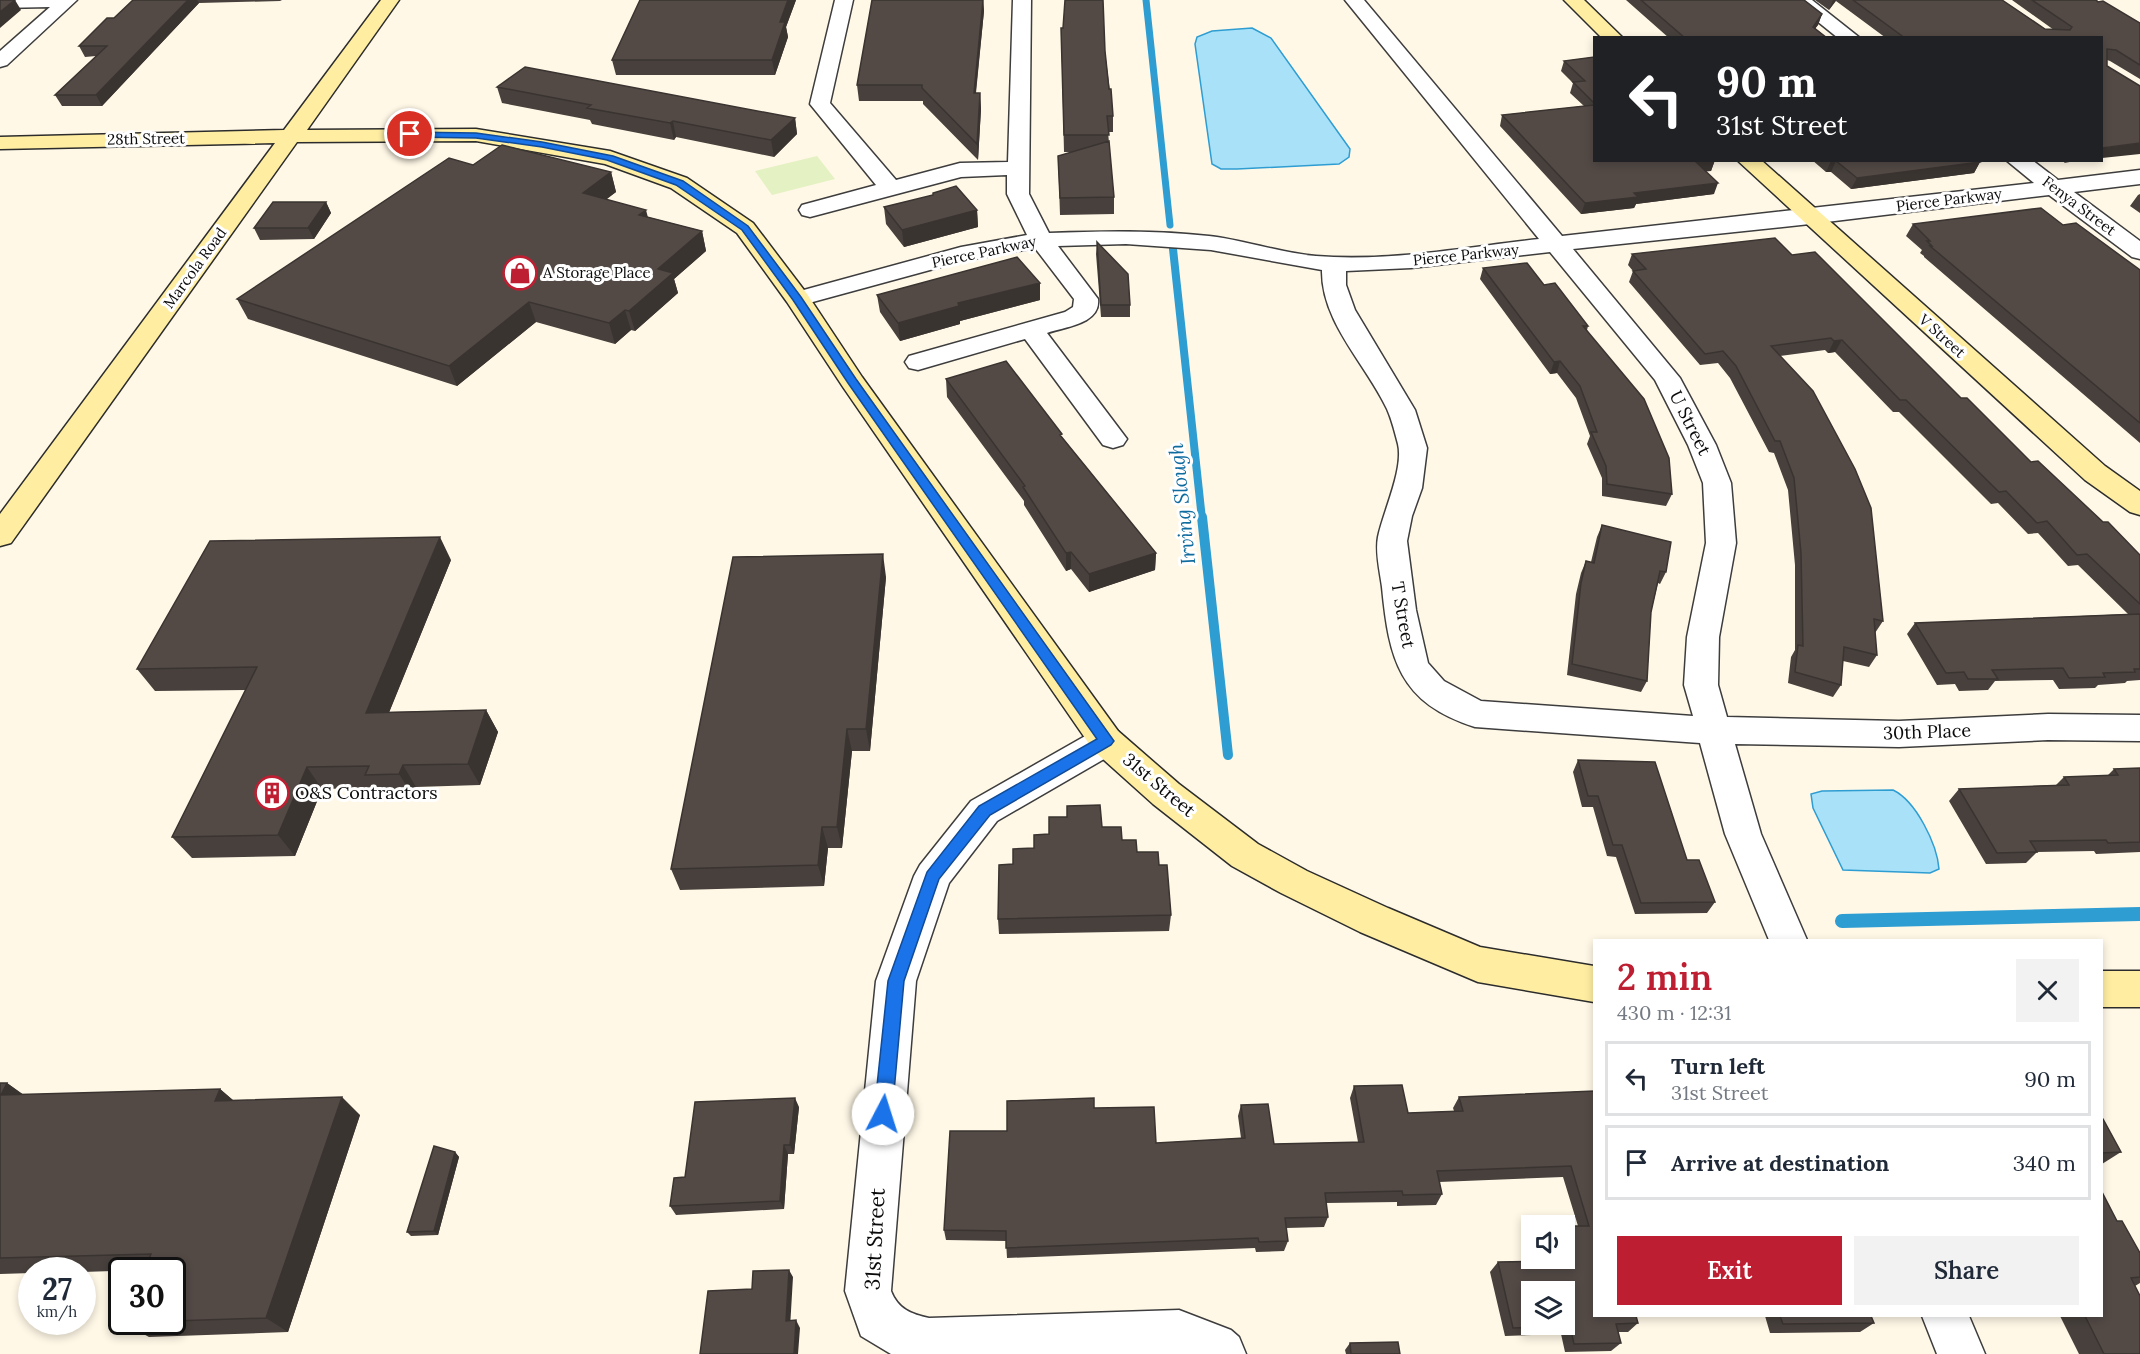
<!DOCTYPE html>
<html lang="en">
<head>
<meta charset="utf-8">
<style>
	body { margin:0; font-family:Lora,serif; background:#f2f2f3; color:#1f2937; height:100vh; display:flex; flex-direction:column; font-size:22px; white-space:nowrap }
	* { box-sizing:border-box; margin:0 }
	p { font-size:20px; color:#747a83 }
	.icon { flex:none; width:33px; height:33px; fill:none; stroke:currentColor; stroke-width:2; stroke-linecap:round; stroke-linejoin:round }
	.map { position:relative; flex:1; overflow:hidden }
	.drawer { position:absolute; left:1593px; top:939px; width:510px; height:378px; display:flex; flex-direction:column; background:#fff; border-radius:0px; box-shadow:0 3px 9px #0003 }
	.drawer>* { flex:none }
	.banner { position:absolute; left:1593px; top:36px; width:510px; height:126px; border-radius:0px; box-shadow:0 3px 9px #0003; background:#202124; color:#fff; overflow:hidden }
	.fabs { position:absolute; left:1521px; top:1215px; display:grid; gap:12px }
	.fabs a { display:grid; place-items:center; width:54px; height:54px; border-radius:0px; background:#fff; box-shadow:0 3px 9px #0003; font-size:30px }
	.speed { position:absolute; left:18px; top:1257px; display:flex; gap:12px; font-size:30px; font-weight:700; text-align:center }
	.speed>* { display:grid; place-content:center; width:78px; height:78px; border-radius:50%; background:#fff; box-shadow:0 3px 9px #0003; line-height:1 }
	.speed small { font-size:15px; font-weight:400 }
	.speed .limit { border:3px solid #111; border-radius:9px; background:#fff; color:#111 }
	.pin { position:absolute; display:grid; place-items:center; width:51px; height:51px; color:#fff; margin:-26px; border:3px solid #fff; border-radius:50%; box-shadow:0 2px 6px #0007 }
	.me { position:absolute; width:66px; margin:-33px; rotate:5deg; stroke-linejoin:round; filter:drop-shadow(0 0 4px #0008) }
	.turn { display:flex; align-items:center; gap:21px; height:126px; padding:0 24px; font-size:27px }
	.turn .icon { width:78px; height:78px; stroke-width:2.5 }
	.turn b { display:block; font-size:42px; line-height:51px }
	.round { display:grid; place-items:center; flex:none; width:63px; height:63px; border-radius:0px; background:#f2f2f3 }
	.head { display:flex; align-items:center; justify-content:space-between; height:102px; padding:0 24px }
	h1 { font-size:36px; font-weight:600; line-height:45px; color:#be1e31 }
	.action { display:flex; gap:12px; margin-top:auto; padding:12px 24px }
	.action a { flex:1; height:69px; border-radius:0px; background:#be1e31; color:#fff; font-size:24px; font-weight:600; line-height:69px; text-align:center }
	.action a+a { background:#f2f2f3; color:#1f2937 }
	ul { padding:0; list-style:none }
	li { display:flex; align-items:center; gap:18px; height:75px; margin:0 12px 9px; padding:0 12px; border:3px solid #e0e1e3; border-radius:0px }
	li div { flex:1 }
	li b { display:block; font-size:22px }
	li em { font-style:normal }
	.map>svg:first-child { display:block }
	.pitch { fill:#e4f1c2 }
	.water { fill:#a9e1f8; stroke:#2e9dd2; stroke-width:1.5 }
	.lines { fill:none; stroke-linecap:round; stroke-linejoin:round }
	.stream-far3 { stroke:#2e9dd2; stroke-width:7 }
	.stream-far2 { stroke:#2e9dd2; stroke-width:8 }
	.stream-far1 { stroke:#2e9dd2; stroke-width:10 }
	.stream { stroke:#2e9dd2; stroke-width:14 }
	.street-casing { stroke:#3d3d3d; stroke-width:3 }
	.secondary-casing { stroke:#2c2c2c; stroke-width:3 }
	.street { fill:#fff; fill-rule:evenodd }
	.secondary { fill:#ffeea2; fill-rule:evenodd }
	.wall { fill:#47403c }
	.shaded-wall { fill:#3a3431 }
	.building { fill:#534a46; stroke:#3a3431; stroke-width:1.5; fill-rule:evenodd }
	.route { fill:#1a73e8; stroke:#114b97; stroke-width:1.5 }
	.labels { text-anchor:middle; stroke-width:6; stroke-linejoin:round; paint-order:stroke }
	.far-street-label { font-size:15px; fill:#0a0a0a; stroke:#fff }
	.far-poi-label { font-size:15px; fill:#0a0a0a; stroke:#fff; text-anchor:start }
	.street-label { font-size:18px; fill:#0a0a0a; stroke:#fff }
	.poi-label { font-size:18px; fill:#0a0a0a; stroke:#fff; text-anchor:start }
	.water-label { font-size:20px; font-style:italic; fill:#106b9f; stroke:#fff }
	.near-street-label { font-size:21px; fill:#0a0a0a; stroke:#fff }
</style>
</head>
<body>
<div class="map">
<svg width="2140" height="1354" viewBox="0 0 2140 1354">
	<rect width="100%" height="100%" fill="#fff8e7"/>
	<path class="pitch" d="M817 156 835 179 772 195 755 171Z"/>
	<path class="water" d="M1252 28 1271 38 1350 149 1349 157 1339 164 1237 169H1221L1212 164 1195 44 1197 37 1212 31Z
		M1893 790C1916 801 1937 844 1939 869L1930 873 1843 870 1813 808 1811 794 1822 791Z"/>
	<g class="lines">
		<path class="stream-far3" d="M1146 0 1170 225"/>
		<path class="stream-far2" d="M1173 249 1202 519"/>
		<path class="stream-far1" d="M1202 517 1228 755"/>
		<path class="stream" d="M1842 921 2140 914"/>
		<defs>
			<path id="street" d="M0 0H77L7 65 0 67V51L50 7 0 8Z
				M835 0H853L830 103 896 180 960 163 1008 162 1013 0H1031L1029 194 1049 233C1103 231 1155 230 1209 236 1245 240 1280 253 1316 256 1390 262 1466 247 1539 239L1345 0H1364L1562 236 2034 183 2006 160H2032L2058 180 2140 170V184L2074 192 2140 241V259L2132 257 2049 195 1810 224 1573 249 1680 378 1716 445 1731 483 1736 543 1719 637 1718 685 1727 717 1899 721 2048 714 2140 715V741L2048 740 1899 747 1735 744 1761 834 1807 940H1769L1725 834 1700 743 1475 727C1399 703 1389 659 1382 587 1380 572 1375 552 1378 537 1383 512 1404 469 1398 444 1395 433 1392 420 1387 409 1366 364 1321 322 1322 270L1211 250 1126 244 1058 246 1098 299C1101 324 1065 327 1047 333L1127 439 1123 445 1113 448 1103 445 1025 339 918 370 909 368 905 362 909 356 1065 312 1073 307 1074 299 1035 248 963 261 798 306 789 304 786 299 789 294 961 247 1027 235 1007 194V175L961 177 810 217 802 215 799 210 802 205 876 185 810 104ZM1550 252 1655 380 1688 445 1703 483 1706 543 1687 637 1684 685 1693 716 1481 701 1444 681 1428 663 1416 610 1407 541 1412 516 1422 488 1427 448 1415 410 1355 310 1346 285V271L1411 268Z
				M1791 0H1812L1860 38H1838Z
				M1106 727 1118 731 1123 741 1118 751 997 821 949 883 916 981 891 1291C898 1309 911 1314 929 1318L1179 1310 1231 1330 1239 1337 1246 1354H891L861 1336 845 1291 876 981 914 876 920 865 971 801 1094 731Z
				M1922 1316H1969L1985 1354H1937Z"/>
			<path id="secondary" d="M381 0H399L307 130 476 129 610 151 687 178 753 223 807 294 862 377 1118 731 1179 784 1258 844 1307 871 1388 908 1480 947 1594 966V1002L1478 982 1360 932 1281 893 1232 866 1153 804 1094 751 843 387 787 302 737 233 671 188 605 164 476 141 297 142 11 543 0 546V514L275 143 0 149V137L284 130Z
				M1564 0H1584L1623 38H1602Z
				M1737 160H1761L2105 466 2140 491V515L2130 512 2085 480Z
				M2102 971H2140V1007H2102Z"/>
		</defs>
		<use href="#street" class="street-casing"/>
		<use href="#secondary" class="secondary-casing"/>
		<use href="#street" class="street"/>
		<use href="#secondary" class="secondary"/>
	</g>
	<path class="wall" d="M133 0H282L280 1 199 3 102 106H62L55 95 96 56 85 57 79 46 114 18Z
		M796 0 786 27 788 37 775 75H616L612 60Z
		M872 0H983L984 11 976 93H980L981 109 978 160 923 104V101H859L857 85Z
		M1626 0H1804L1822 14 1818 25 1815 28 1827 38H1669Z
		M1815 0H2002L2045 29 2054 30 2012 0H2096L2140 23V79L2110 61 2107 60 2102 158V38H1886L1836 1 1829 10Z
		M1061 28 1105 51 1113 116V132H1108L1114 197V214L1060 215 1058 156 1074 152H1064Z
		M1594 57V160H1715L1711 171H1706L1714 194 1636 204 1634 208 1581 214 1500 126 1502 115 1584 106 1570 93 1573 83 1561 71 1564 61Z
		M497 87 795 118 797 134 774 157 676 137 674 140 592 124 590 120 502 103Z
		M1812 160H1978L1980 162 1974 173 1851 189 1831 172H1826Z
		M473 165 611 172 616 192 606 199 648 217 702 231 706 251 674 279 678 293 635 331 631 330 615 344 536 322 457 386 248 319 237 299Z
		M2140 194V213L2130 206 2138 195Z
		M933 195 977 210 978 227 904 247 886 224 884 207Z
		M326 202 331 213 314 239 260 240 254 228Z
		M1913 224 2063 225 2140 270V443L1924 257V256L1920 253 1922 250 1906 236Z
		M1097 242 1130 305V317H1101L1096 254Z
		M1632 254 1792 255 1961 398 2031 462 2103 522 2140 555V680L2127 681 2125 683 2098 685 2095 688 2059 689 2053 680 1995 681 1988 690 1959 691 1955 684 1937 685 1907 634 1915 623 2128 614 2078 565 2068 566 2038 533 2028 534 1998 503 1991 504 1899 412H1893L1835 352 1828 353 1825 350 1780 356 1883 621 1875 633 1877 655 1869 667 1843 661 1841 685 1833 697 1788 683 1791 657 1795 650V565L1788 490 1774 453 1769 452 1730 378 1718 363 1700 365 1629 282 1633 271 1628 265Z
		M1483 268 1544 285 1588 326 1587 330 1672 494 1666 506 1602 496V478L1587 444 1590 436 1576 398 1557 373 1550 374 1480 279Z
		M877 295 1040 300 960 321V324L900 341 880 312Z
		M946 379 1062 437 1156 553 1155 570 1089 592 1071 569 1066 571 1024 505V501L947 397Z
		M1602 525 1666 572 1660 584 1658 583 1651 612 1647 681 1641 692 1567 675 1576 594 1581 573 1586 561 1591 562 1597 537Z
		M451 560 389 712 486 710 498 732 480 785 416 787 413 796 380 797 373 788 322 789 295 856 192 858 172 837 246 690 155 691 137 669Z
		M886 577 870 751H852L842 848H828L824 886 680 890 671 869Z
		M1578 760 1687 860 1715 902 1707 913 1635 914 1616 857 1607 856 1593 807H1582L1573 772Z
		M2140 768V852L2096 854 2094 851 2037 852 2026 863 1986 864 1949 801 1959 789 2056 785 2064 777 2107 776 2114 769Z
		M1102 827 1122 840 1137 852 1159 865 1171 915 1169 931 999 934 998 919 1013 864 1034 848 1049 834Z
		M0 1083H7L24 1095 220 1089 234 1101 360 1115 288 1332 149 1337 123 1323 144 1270 82 1272V1270H32V1273L0 1274Z
		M1354 1086 1408 1113 1454 1111 1453 1108 1459 1097 1594 1091V1316L1638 1323 1628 1332H1618L1621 1343 1611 1351 1565 1352 1561 1334 1505 1336 1490 1272 1498 1262 1543 1261 1542 1258H1564L1578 1226 1563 1177 1439 1182 1442 1194 1436 1205 1397 1206V1202L1326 1203 1328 1217 1324 1227 1286 1228 1288 1241 1284 1251 1256 1252 1255 1248 1007 1258 1006 1241 946 1240 944 1230 1007 1131 1094 1108 1156 1143 1241 1138 1238 1116 1241 1105 1274 1144 1358 1142 1350 1098Z
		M799 1107 794 1154H788L784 1209 676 1215 670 1206 685 1177Z
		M2102 1119 2121 1152 2102 1164Z
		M455 1152 459 1157 438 1235 411 1236 407 1232Z
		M2117 1221 2140 1253V1283L2135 1286 2140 1354H2079L2060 1316H2102Z
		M1765 1316H1871L1874 1323 1860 1332 1770 1333Z
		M1350 1343 1400 1354H1346L1345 1350Z"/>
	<path class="shaded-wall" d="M15 0 21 10 0 28V12Z
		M188 0H197L199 3 102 106 96 95Z
		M788 0H796L786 27 788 37 775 75 772 60 780 22Z
		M983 0 984 11 974 109V93Z
		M1833 0H1836L1829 10Z
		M1822 14 1818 25 1809 37 1813 27Z
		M980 93 981 109 978 160 977 144Z
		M795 118 797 134 774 157 771 140Z
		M673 121 676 137 674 140 670 123Z
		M2140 143V154L2102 158V148Z
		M1706 160H1715L1711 171 1692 173 1696 162Z
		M2066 160H2081L2064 163Z
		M1831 161H1836L1831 172H1826Z
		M1980 162 1974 173 1851 189 1857 178Z
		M611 172 616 192 589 213 583 193Z
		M1718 183 1714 194 1636 204 1634 208 1581 214 1585 203 1634 193Z
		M326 202 331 213 314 239 308 228Z
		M646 210 651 229 639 215Z
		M977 210 978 227 904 247 902 230Z
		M702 231 706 251 674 279 678 293 635 331 629 311 658 269Z
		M1040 283V300L960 321V324L900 341 898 323 958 303Z
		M529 302 536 322 457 386 449 366Z
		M625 310 631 330 615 344 609 323Z
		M1842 340 1835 352 1828 353 1834 341Z
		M1560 361 1557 373 1550 374 1554 362Z
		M440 537 451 560 380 735 366 713Z
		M1071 552V569L1066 571V553Z
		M1156 553 1155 570 1089 592V574Z
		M883 554 886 577 870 751 866 729Z
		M486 710 498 732 480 785 468 764Z
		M847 729 852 751 842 848 837 827Z
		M403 765 416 787 413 796 399 774Z
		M307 767 322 789 295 856 278 835Z
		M822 827 828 848 824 886 818 865Z
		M7 1083 33 1102 1 1095Z
		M220 1089 241 1107 215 1101Z
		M342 1097 360 1115 288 1332 266 1318Z
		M795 1098 799 1107 794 1154 790 1145Z
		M784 1145 788 1154 784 1209 780 1201Z
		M455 1152 459 1157 438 1235 434 1231Z
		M789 1270 793 1277 790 1328 786 1321Z
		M796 1320 800 1328 798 1354H794Z"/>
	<path class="building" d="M0 0H15L0 12Z
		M133 0H188L96 95H55L107 46H79L107 18H114Z
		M640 0H788L780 22H785L772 60H612Z
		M872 0H983L974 93H980L977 144 922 88V85H857Z
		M1065 0H1103L1105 51 1109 89H1111L1113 116H1107L1109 135H1064L1061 28H1063Z
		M1641 0H1804L1822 14 1813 27 1827 38H1685Z
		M1853 0H2002L2045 29 2070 30 2072 27 2032 0H2096L2098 2 2103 1 2140 23V65L2116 50 2107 49V66L2140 86V143L2102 148V38H1905Z
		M1594 57V103L1573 82 1585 81 1564 61Z
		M525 67 795 118 771 140 673 121 670 123 587 108 591 105 497 87Z
		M1594 105V160H1706L1696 162 1718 183 1634 193 1638 197 1585 203 1502 115Z
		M1109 141 1114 197 1060 198 1058 156Z
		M502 145 611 172 583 193 646 210 639 215 702 231 658 269 673 273 629 311 625 310 609 323 529 302 449 366 237 299 449 158 473 165Z
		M1830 160H1978L1980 162 1857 178 1836 161Z
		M956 186 977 210 902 230 884 207 933 195V193Z
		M273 202H326L308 228H254Z
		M2041 208 2063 225 2076 223 2140 270V423L1930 246H1932L1927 241H1930L1913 224Z
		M1775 238 1792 255 1815 252 1961 398H1967L2031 462 2038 461 2103 522H2108L2140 555V604L2087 554 2077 555 2047 521 2037 523 2006 491 1999 492 1906 400H1900L1842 340 1834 341 1831 338 1771 346 1813 391 1855 469 1871 508 1883 621 1874 619 1877 655 1844 647 1841 685 1795 672 1798 645 1803 646 1801 553 1794 478 1780 441H1775L1736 366 1723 351 1705 354 1633 271 1646 269 1632 254Z
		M1097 242 1128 274 1130 305H1101Z
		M1017 257 1040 283 958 303 959 306 898 323 877 295Z
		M1527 263 1544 285 1555 283 1588 326H1583L1644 399 1669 458 1672 494 1607 484 1606 466 1591 432H1597L1580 386 1560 361 1554 362 1483 268Z
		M1006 361 1062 434 1060 435 1156 553 1089 574 1071 552 1066 553 1023 487 1025 486 946 379Z
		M1602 525 1671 542 1666 572 1660 571 1651 612 1647 681 1572 664 1581 583 1586 561 1594 563Z
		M440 537 366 713 486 710 468 764 403 765 399 774 365 775 369 766 307 767 278 835 172 837 257 667 137 669 210 541Z
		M883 554 866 729H847L837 827H822L818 865 671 869 733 557Z
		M2140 614V669H2134L2135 672 2103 673 2105 677 2069 678 2063 668 1992 670 1998 679H1968L1964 672 1946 673 1915 623Z
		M1578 760 1655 762 1687 860H1699L1715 902 1641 903 1622 845H1613L1598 796H1588Z
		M2140 768V842L2108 843 2106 840 2030 841 2037 852 1997 853 1959 789 2069 785 2064 777 2118 775 2114 769Z
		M1100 805 1102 827H1121L1122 840H1136L1137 852H1158L1159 865H1167L1171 915 998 919 999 865 1013 864V849L1034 848V835L1049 834V817H1067V806Z
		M0 1083H7L1 1095 220 1089 215 1101 342 1097 266 1318 172 1321V1270H144L151 1254 0 1258Z
		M1402 1085 1408 1113 1463 1111 1459 1097 1594 1091V1316H1636L1638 1323 1616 1324 1621 1343 1574 1344 1570 1326 1513 1328 1498 1262 1553 1261V1258H1564V1226H1589L1571 1166 1437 1171 1442 1194 1403 1195 1402 1191 1325 1193 1328 1217 1285 1218 1288 1241 1259 1242 1258 1238 1006 1248V1231L944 1230 950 1131H1007V1101L1094 1098V1108L1154 1107 1156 1143 1245 1138 1241 1105 1268 1104 1274 1144 1364 1142 1354 1086ZM1532 1292H1564V1324H1532Z
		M795 1098 790 1145H784L780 1201 670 1206 674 1178 685 1177 695 1102Z
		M2102 1119H2103L2121 1152 2102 1153Z
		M434 1146 455 1152 434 1231 407 1232Z
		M2102 1192 2117 1221H2122L2140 1253V1277L2131 1278 2140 1296V1354H2104L2085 1316H2102Z
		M789 1270 786 1321 796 1320 794 1354H700L708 1291 752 1289 753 1271Z
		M1780 1316H1871L1874 1323 1783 1324Z
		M124 1322H164L123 1323Z
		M1398 1342 1400 1354H1351L1350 1343Z"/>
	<path class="route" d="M407 132 476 133 542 142 613 156 683 181 748 226 801 297 856 379 1114 741 1111 745 990 815 939 879 904 981 892 1114 889 1120 883 1122 877 1120 874 1114 888 981 927 872 979 806 1097 739 848 383 793 300 742 230 676 185 607 160 542 147 476 138 410 137 406 134Z"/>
	<defs>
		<symbol id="shop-ring" viewBox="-11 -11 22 22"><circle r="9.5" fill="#fff" stroke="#be1e31" stroke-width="1.5"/><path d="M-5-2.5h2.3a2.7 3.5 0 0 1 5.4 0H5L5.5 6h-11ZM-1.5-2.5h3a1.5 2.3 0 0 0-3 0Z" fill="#be1e31"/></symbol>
		<symbol id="building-ring" viewBox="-11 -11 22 22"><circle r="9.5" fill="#fff" stroke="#be1e31" stroke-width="1.5"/><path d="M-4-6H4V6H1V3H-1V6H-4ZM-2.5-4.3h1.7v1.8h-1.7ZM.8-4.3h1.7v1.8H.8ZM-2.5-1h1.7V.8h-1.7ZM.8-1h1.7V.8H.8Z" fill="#be1e31"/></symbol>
	</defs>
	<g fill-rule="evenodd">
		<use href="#shop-ring" x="501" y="254" width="38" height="38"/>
		<use href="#building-ring" x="253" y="774" width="38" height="38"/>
	</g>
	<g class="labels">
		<g class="far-street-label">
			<text transform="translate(146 139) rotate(-1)" y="5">28th Street</text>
			<text transform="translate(1949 200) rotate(-7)" y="5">Pierce Parkway</text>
			<text transform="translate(2079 206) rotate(37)" y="5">Fenya Street</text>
			<text transform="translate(984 252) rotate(-12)" y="5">Pierce Parkway</text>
			<text transform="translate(1466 255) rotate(-6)" y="5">Pierce Parkway</text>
			<text transform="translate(195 268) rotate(-54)" y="5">Marcola Road</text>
			<text transform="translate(1942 336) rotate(42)" y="5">V Street</text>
		</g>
		<g class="far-poi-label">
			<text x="543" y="278">A Storage Place</text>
		</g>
		<g class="street-label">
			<text transform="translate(1690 423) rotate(63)" y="6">U Street</text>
			<text transform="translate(1403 615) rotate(80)" y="6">T Street</text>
			<text transform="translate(1927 732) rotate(-2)" y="6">30th Place</text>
			<text transform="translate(1159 785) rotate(40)" y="6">31st Street</text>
		</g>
		<g class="poi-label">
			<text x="295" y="799">O&amp;S Contractors</text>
		</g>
		<g class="water-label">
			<text transform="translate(1182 504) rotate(-96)" y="7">Irving Slough</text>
		</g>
		<g class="near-street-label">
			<text transform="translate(875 1239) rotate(-87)" y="7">31st Street</text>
		</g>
	</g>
</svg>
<div class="fabs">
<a><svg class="icon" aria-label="sound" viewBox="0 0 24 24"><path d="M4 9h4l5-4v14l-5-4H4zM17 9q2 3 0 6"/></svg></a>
<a><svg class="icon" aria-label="layers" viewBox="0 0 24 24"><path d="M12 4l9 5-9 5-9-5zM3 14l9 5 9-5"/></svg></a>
</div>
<div class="speed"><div>27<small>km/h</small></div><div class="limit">30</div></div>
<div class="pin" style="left:410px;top:134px;background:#d93025"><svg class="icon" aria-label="arrive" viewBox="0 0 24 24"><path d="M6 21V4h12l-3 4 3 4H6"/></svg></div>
<svg class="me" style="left:883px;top:1114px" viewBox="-20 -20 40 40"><circle r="19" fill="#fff"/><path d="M0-13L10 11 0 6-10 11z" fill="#1a73e8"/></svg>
<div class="banner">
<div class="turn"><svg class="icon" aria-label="left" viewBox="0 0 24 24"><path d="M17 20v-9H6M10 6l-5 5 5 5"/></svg><div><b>90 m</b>31st Street</div></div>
</div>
<section class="drawer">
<div class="head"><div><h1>2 min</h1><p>430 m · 12:31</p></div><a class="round"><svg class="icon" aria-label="close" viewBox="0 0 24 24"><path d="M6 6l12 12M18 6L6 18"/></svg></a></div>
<ul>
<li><svg class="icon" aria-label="left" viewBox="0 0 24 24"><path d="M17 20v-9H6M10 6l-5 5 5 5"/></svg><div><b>Turn left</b><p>31st Street</p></div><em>90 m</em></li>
<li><svg class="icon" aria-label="arrive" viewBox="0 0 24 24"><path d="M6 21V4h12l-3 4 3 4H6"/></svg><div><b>Arrive at destination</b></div><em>340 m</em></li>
</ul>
<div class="action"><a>Exit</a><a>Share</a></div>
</section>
</div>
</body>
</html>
